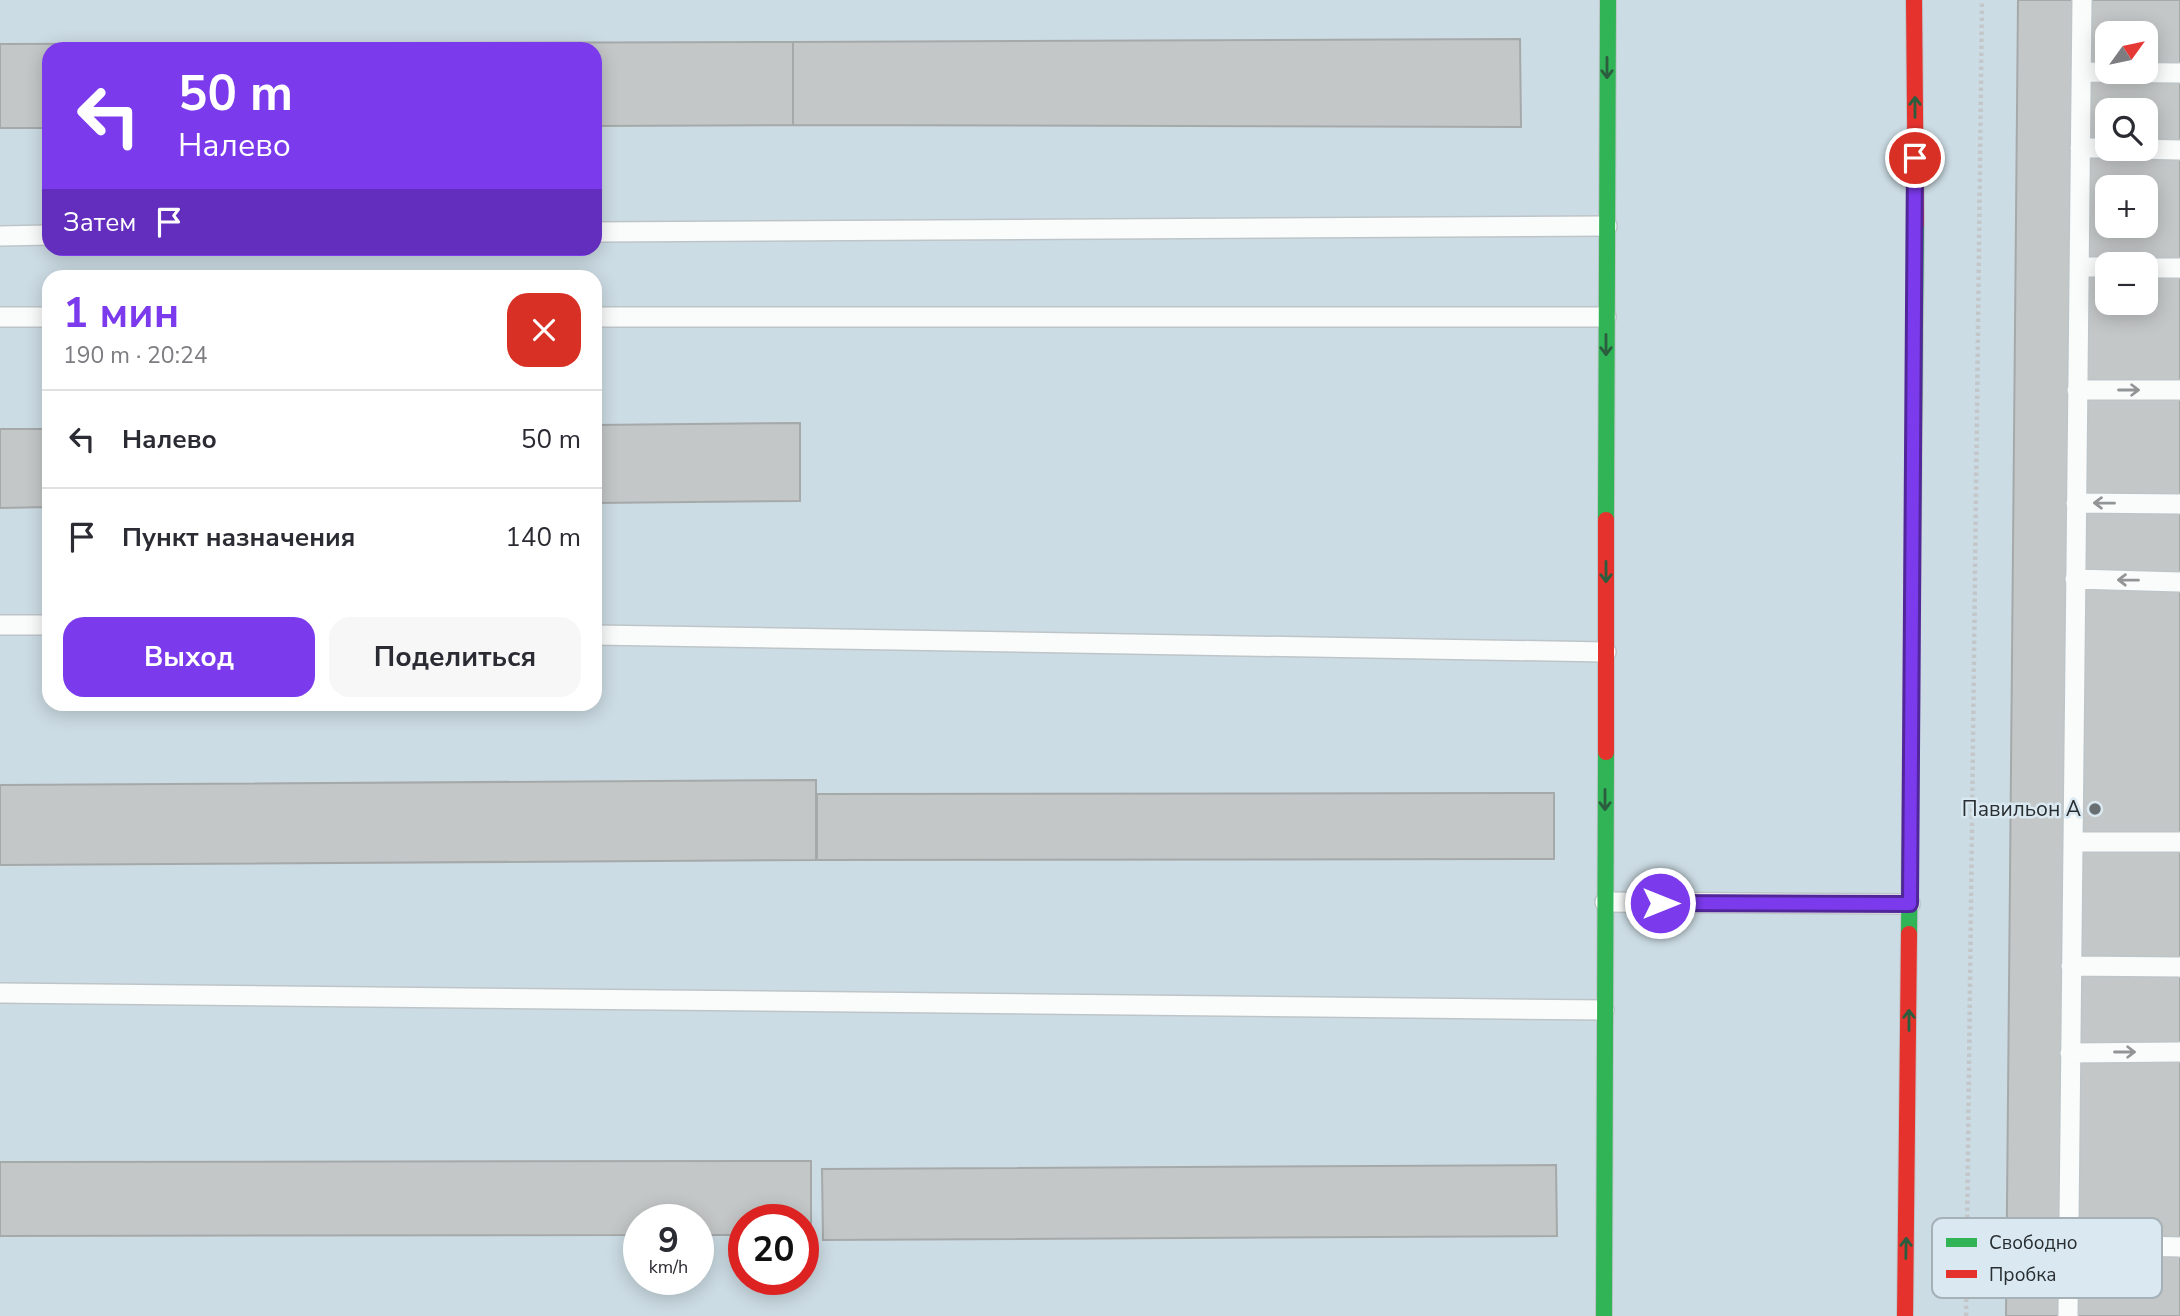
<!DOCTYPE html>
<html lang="ru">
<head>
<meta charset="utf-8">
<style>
	body { margin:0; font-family:"Nunito Sans",sans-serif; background:#f7f7f7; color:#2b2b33; height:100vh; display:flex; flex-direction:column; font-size:26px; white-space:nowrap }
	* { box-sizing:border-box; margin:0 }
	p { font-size:23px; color:#7c7c81 }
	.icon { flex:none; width:38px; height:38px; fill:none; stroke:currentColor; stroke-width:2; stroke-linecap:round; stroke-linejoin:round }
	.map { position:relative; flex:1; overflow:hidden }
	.sheet { position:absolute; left:42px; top:270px; width:560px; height:441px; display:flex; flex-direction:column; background:#fff; border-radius:21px; box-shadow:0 4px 18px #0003 }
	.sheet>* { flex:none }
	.guide { position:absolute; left:42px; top:42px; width:560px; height:214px; border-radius:21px; box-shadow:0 4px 18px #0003; background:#7c3aed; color:#fff; overflow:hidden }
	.needle { width:46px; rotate:57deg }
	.buttons { position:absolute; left:2095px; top:21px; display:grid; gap:14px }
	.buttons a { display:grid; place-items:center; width:63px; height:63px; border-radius:14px; background:#fff; box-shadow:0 4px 18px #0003; font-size:35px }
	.speed { position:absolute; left:623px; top:1204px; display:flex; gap:14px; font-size:35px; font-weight:700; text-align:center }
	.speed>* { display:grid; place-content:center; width:91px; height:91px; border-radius:50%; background:#fff; box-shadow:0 4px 18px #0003; line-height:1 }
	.speed small { font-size:18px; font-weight:400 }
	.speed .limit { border:10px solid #d22; background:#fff; color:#111 }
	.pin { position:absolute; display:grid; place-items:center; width:60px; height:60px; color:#fff; margin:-30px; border:4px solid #fff; border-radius:50%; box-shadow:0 2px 7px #0007 }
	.me { position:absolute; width:77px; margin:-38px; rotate:90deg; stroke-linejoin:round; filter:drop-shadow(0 0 5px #0008) }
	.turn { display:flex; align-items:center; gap:24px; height:147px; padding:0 21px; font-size:32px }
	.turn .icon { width:91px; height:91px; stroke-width:2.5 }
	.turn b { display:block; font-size:49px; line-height:60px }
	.then { display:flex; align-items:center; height:66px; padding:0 21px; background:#0003; gap:14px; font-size:26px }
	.round { display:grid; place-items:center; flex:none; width:74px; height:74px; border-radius:21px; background:#f7f7f7 }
	.overview { display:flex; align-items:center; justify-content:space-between; height:119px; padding:0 21px }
	h1 { font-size:42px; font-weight:700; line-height:52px; color:#7c3aed }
	.primary-button { display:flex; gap:14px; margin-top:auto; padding:14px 21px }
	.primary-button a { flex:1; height:80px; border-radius:21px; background:#7c3aed; color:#fff; font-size:28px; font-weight:700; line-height:80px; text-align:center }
	.primary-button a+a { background:#f7f7f7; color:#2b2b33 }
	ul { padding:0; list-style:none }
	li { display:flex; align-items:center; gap:21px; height:98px; padding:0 21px; border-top:2px solid #e1e1e2 }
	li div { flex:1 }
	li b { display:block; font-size:26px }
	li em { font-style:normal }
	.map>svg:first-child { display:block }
	.built { fill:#ccdce4; fill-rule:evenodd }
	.building { fill:#c4c7c7; stroke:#a6a9a9; stroke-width:2; fill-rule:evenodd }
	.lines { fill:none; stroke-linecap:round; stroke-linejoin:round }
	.lane-casing { stroke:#bec5c8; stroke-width:22 }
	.fast-casing { stroke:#bec5c8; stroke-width:18 }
	.jam-casing { stroke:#bec5c8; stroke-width:18 }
	.path { stroke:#c3c7c9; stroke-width:4.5; stroke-dasharray:3.5 3.5; stroke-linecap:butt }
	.lane { stroke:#fafcfc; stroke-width:19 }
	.fast { stroke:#30b455; stroke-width:16 }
	.jam { stroke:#e5322d; stroke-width:16 }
	.oneway { stroke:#2b5d3e }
	.oneway2 { stroke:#919596 }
	.route-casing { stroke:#51269a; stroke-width:18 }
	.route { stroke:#7c3aed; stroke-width:12 }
	.poi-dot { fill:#686f72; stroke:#dae9f1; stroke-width:2.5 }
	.labels { text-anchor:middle; stroke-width:5; stroke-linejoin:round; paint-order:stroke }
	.poi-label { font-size:21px; fill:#282e31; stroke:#dae9f1; text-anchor:end }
	.key { fill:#dae9f1; stroke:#a5b1b7; stroke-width:2 }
	.key-label { font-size:19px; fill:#282e31 }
</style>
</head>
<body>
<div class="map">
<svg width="2180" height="1316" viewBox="0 0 2180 1316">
	<rect width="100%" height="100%" fill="#dfe8ec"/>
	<path class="built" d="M0 0H2180V1316H0ZM2107 33H2146V72H2107ZM49 49H595V248H49ZM2107 110H2146V149H2107ZM2107 187H2146V226H2107ZM2107 264H2146V303H2107ZM49 276H595V704H49ZM639 1220H698V1279H639ZM744 1220H803V1279H744Z"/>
	<path class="building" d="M2018 0H2180V1316H2006ZM2107 33H2146V72H2107ZM2107 110H2146V149H2107ZM2107 187H2146V226H2107ZM2107 264H2146V303H2107Z
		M1520 39 1521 127 793 125V42Z
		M793 42V125L595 126V49H49V128H0V44Z
		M800 423V501L595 503V425Z
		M0 429H49V507L0 508Z
		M816 780V860L0 865V785Z
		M1554 793V859L817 860V794Z
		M811 1161V1235H803V1220H744V1235H698V1220H639V1235L0 1236V1162Z
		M1556 1165 1557 1236 823 1240 822 1169Z"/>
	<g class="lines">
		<defs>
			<path id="lane" d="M2081 72 2180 73
				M2080 148H2107
				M2135 149 2180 150
				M595 232 1607 226
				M0 236 49 235
				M2079 267H2107
				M2146 268H2180
				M0 317H49
				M595 317H1606
				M2077 390H2180
				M2076 503 2180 504
				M2075 579 2180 582
				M0 625H49
				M595 635 1606 652
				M2073 842H2180
				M1605 902 1910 904
				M2071 966 2180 967
				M0 993 1604 1010
				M2070 1053 2180 1052
				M2068 1244 2180 1247
				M2068 1316 2082 0"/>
			<path id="fast" d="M1606 520 1608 0
				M1909 934 1916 224
				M1604 1316 1606 752"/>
			<path id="jam" d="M1914 0 1916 224
				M1606 752V520
				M1905 1316 1909 934"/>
		</defs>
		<use href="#lane" class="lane-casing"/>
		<use href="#fast" class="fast-casing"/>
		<use href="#jam" class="jam-casing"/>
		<path class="path" d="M1966 1316 1982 0"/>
		<use href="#lane" class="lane"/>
		<use href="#fast" class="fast"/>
		<use href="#jam" class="jam"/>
	</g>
	<defs><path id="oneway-shaft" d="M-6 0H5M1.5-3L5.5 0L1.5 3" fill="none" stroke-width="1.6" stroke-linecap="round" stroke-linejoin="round" transform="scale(1.75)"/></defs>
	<g class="oneway">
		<use href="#oneway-shaft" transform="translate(1607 68) rotate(90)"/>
		<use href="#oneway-shaft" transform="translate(1915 107) rotate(-90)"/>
		<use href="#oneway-shaft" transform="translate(1606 345) rotate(90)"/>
		<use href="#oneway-shaft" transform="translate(1606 572) rotate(90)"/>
		<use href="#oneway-shaft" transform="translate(1605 800) rotate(90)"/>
		<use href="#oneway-shaft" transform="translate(1909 1020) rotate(-90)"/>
		<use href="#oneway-shaft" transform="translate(1906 1248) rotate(-89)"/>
	</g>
	<g class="oneway2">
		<use href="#oneway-shaft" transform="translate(2129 390)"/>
		<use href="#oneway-shaft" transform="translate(2104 503) rotate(-179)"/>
		<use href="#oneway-shaft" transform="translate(2128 580) rotate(-179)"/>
		<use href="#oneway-shaft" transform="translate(2125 1052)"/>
	</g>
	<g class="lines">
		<defs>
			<path id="route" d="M1660 903 1910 904 1915 158"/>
		</defs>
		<use href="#route" class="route-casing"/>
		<use href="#route" class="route"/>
	</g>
	<circle class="poi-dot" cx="2095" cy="809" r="7"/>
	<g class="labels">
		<g class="poi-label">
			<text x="2081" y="816">Павильон А</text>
		</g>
	</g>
	<rect x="1932" y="1218" width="230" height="80" rx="10" class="key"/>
	<rect x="1946" y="1238" width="31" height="9" fill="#30b455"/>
	<rect x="1946" y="1270" width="31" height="8" fill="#e5322d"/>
	<g class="key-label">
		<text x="1989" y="1249">Свободно</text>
		<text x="1989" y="1281">Пробка</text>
	</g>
</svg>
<div class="buttons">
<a><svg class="needle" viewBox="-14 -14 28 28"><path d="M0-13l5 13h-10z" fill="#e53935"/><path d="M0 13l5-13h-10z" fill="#7c7c81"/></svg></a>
<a><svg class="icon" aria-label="search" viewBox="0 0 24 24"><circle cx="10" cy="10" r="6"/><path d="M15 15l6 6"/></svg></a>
<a>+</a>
<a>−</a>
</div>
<div class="speed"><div>9<small>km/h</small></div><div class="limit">20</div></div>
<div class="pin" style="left:1915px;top:158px;background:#d93025"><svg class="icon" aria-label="arrive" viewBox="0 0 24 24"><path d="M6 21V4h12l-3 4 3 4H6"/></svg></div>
<svg class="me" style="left:1660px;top:903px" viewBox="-20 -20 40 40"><circle r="17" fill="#7c3aed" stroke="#fff" stroke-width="3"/><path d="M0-11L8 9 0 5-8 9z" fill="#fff"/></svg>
<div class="guide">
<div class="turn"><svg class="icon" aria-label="left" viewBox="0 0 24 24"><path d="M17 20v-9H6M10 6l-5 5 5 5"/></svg><div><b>50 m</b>Налево</div></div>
<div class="then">Затем<svg class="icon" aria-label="arrive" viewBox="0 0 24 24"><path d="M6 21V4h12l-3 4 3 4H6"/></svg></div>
</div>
<section class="sheet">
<div class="overview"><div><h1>1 мин</h1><p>190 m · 20:24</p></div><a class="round" style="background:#d93025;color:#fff"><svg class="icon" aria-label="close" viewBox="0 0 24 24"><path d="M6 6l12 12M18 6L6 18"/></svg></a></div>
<ul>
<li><svg class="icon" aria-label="left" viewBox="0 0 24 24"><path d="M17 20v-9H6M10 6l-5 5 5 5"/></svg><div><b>Налево</b></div><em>50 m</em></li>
<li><svg class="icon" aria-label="arrive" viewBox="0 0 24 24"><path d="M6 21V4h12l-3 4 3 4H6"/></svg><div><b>Пункт назначения</b></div><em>140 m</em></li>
</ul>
<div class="primary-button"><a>Выход</a><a>Поделиться</a></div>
</section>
</div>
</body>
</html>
